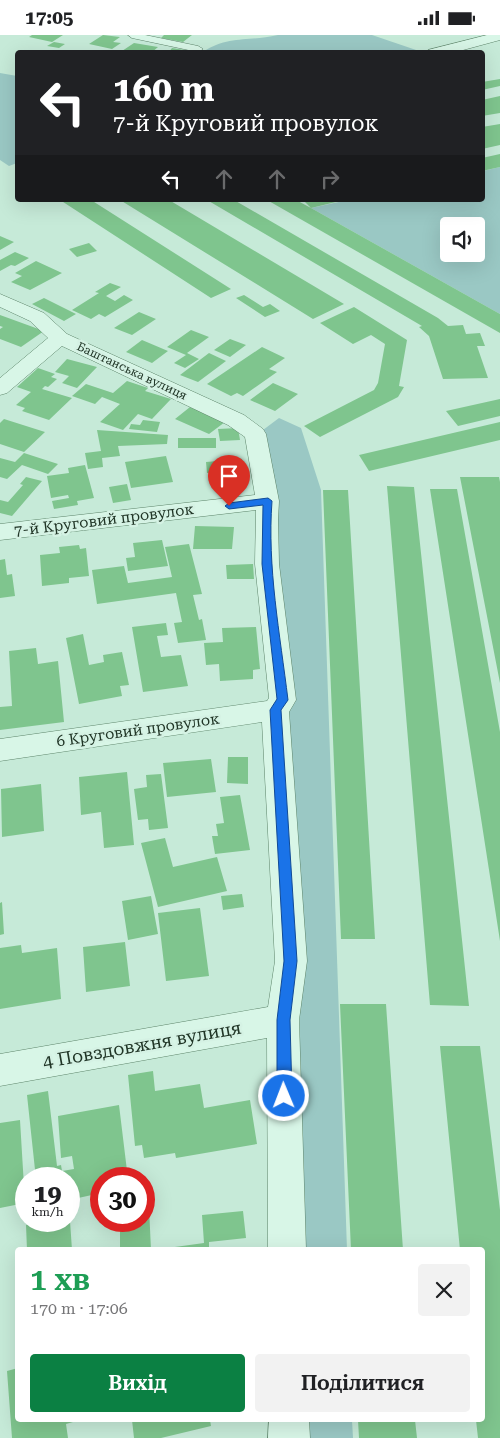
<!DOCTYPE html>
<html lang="uk">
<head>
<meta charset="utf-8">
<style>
	body { margin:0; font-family:"Roboto Serif",serif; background:#f2f2f2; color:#202124; height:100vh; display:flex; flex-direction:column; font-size:19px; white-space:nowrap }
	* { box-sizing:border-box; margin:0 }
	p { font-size:16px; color:#757577 }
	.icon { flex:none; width:28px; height:28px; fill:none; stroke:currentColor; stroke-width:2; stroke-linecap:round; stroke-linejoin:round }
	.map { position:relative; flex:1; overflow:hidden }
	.details { position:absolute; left:15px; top:1212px; width:470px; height:175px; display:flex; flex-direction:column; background:#fff; border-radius:5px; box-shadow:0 5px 20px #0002 }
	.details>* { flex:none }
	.hud { position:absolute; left:15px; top:15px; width:470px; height:152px; border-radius:5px; box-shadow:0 5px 20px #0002; background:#202124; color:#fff; overflow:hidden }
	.controls { position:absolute; left:440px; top:182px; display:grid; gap:10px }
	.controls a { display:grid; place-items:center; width:45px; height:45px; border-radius:5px; background:#fff; box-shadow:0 5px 20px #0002; font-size:25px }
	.speed { position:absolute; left:15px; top:1132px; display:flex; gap:10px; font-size:25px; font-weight:700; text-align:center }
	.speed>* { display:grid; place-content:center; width:65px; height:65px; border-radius:50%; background:#fff; box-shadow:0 5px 20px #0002; line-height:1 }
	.speed small { font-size:12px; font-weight:400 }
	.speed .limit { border:8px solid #d22; background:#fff; color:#111 }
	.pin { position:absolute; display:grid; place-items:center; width:42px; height:42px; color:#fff; margin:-51px -21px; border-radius:50% 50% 50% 0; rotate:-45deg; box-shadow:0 0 5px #0007 }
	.pin .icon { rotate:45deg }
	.me { position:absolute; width:55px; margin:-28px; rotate:359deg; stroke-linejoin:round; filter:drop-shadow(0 0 4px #0008) }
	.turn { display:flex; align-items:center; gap:18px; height:105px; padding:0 15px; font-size:22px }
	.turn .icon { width:65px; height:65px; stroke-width:2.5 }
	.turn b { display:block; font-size:35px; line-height:42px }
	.lanes { display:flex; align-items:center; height:48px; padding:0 15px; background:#0003; justify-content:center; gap:25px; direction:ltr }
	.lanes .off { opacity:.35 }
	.round { display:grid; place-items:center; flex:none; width:52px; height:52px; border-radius:5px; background:#f2f2f2 }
	.overview { display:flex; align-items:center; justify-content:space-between; height:85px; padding:0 15px }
	h1 { font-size:30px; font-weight:600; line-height:38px; color:#1e9e55 }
	.button { display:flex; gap:10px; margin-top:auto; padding:10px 15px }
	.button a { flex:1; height:58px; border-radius:5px; background:#0b8043; color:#fff; font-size:20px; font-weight:600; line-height:58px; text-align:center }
	.button a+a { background:#f2f2f2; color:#202124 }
	.status { display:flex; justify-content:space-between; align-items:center; height:35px; padding:0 25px; background:#fff; direction:ltr }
	.status svg { height:14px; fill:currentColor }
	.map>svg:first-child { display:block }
	.green { fill:#9ac8c4; fill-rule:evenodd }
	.building { fill:#7fc58e }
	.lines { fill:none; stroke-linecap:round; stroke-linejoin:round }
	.service-casing { stroke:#5d846a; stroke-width:1 }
	.minor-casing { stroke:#5d846a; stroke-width:1 }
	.service { fill:#d8f6e7; fill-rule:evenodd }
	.minor { fill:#d8f6e7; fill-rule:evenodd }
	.route { fill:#1a73e8; stroke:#114b97 }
	.labels { text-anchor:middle; stroke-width:5; stroke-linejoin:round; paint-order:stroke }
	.far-street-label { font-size:12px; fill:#203526; stroke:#d5f2e4 }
	.street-label { font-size:15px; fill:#203526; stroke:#d5f2e4 }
	.near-street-label { font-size:18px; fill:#203526; stroke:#d5f2e4 }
</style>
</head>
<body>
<div class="status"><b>17:05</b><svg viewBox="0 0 49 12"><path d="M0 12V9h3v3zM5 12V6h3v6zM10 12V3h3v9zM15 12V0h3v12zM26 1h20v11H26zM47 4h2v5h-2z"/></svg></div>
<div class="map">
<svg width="500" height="1403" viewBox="0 0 500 1403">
	<rect width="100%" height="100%" fill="#c6ead8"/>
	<path class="green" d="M278 0H372L422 17H203C229 0 249 7 278 0Z
		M0 38 17 41V128L9 131 0 125Z
		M500 132V279L311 173 348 165H482L483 136ZM449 191H476V219H449Z
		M279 383 301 393 321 455 347 1215H302L299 1013 301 930 259 398Z
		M304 1385H352L353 1403H304Z"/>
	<path class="building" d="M32 0H63L52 7 29 2Z
		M103 0 120 2 113 7 121 8 112 14 89 9Z
		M164 0H192L183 7 161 3Z
		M54 7 65 9 59 13 47 11Z
		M134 8 158 12 151 18H119Z
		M172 13 191 16 189 18H168Z
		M500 44V51L482 55V47Z
		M500 61V78L482 81V65Z
		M500 89V110L482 114V92Z
		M500 119V132L482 136V123Z
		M60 165H91L231 254 211 263Z
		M120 165H169L344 269 313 284Z
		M207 165H234L438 283 448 291 463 290 466 299 480 298 485 311H477L488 343 443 344 429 301 419 292 422 291Z
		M267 165H296L311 173 303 165H344L311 173 500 279V298Z
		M0 201 14 207 0 215Z
		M89 208 97 216 77 222 69 214Z
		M15 217 29 223 15 231 11 230 0 236V225Z
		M36 226 62 238 30 255 11 247 22 241 15 238Z
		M110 248 121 252 106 261 115 266 124 260 133 265 105 282 99 279 91 284 72 275 99 258 95 257Z
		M244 260 263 272 270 269 280 276 265 282 236 263Z
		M44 263 76 279 64 286 32 269Z
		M354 272 407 305 399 351 404 352 398 362 320 402 304 391 374 355 378 348 385 309 371 300 353 309 320 288Z
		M139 277 156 284 132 300 114 293Z
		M0 280 44 296 21 312 0 304V294L3 292 0 291Z
		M191 295 209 302 187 318 199 324 185 333 174 328 186 320 167 312Z
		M230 304 246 310 230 322 214 315Z
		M142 305 168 316 152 328 126 317Z
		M262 312 285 323 269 334 277 337 243 361 237 358 231 361 207 349Z
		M209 318 226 326 198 347 180 340Z
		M67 324 97 332 77 353 62 348 69 341 55 337Z
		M38 333 55 339 51 342 57 344 48 352 45 351 42 354 72 363 49 385 22 376 25 373 16 370 31 357 17 352Z
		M127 346 148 353 145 356 171 364 152 384 138 379 123 395 100 387 120 369 102 362 95 369 72 361 86 349 113 358Z
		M273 348 298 359 275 376 250 365Z
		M500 364V381L458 391 446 376Z
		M190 372 225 387 209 399 175 384Z
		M4 384 45 397 24 417 0 409V388Z
		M143 385 160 387 157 397 129 394 131 389 140 390Z
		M500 387V405L369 436 359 420Z
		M238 393 240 405 220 406 218 394Z
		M97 395 168 400 167 409 118 411 120 421 102 423 103 432 88 434 85 418 101 416Z
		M178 403H216V413H178Z
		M24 418 58 429 48 439 22 430 7 444 0 442V423L15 427Z
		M166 421 173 447 131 453 125 427Z
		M242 424 246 446 218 448 216 437 207 438 206 427Z
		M85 430 94 463 77 466 78 470 54 474 52 466 69 463 68 460 51 463 47 441 69 438 68 433Z
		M26 442 42 446 12 481 0 478V465L8 467 23 450 20 449Z
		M460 442H499L500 447V648Z
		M127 449 131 465 113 468 109 452Z
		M387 451 414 452 469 971 430 970Z
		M430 454H457L500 697V906Z
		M323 455H348L375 904H341Z
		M195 491 234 492 232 514H193Z
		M162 505 168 531 128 536 126 523 135 522 133 508Z
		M189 509 202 559 193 560 199 585 202 584 206 605 178 608 174 588 182 587 176 558 97 569 92 535 124 531 128 548 172 542 165 512Z
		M79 510 80 514 86 513 89 541 69 543V548L42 551 40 520 60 518 59 512Z
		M5 524 7 540 12 539 15 561 0 563V525Z
		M253 529 254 544H227L226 530Z
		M166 588 168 600 157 601 161 622 181 620 188 651 143 657 132 592Z
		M256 592 260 634 253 635V644L220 646 219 629 206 630 204 608 223 607 222 593Z
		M83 599 89 630 104 627 103 620 122 617 129 650 120 651 122 661 79 669 66 603Z
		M36 613 38 629 58 626 64 687 0 695V672L12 671 9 616Z
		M228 722H248V749L227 748Z
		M211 724 216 757 167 762 163 728Z
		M127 737 134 810 104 813 101 777 81 780 79 742Z
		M161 739 168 793 149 795 148 784 138 785 134 754 147 752 146 740Z
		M41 749 44 796 2 802 1 754Z
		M240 760 250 815 215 819 212 801H218L216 789 224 788 220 762Z
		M165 803 173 832 217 822 227 856 158 872 141 808Z
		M242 859 244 872 223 875 221 861Z
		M151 861 158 899 128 905 122 866Z
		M2 867 4 899 0 900V868Z
		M200 873 209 941 166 946 158 878Z
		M125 907 130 951 86 957 83 912Z
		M21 910 22 918 57 913 61 964 0 974V913Z
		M340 969H386L403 1215H351Z
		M440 1011H480L500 1175V1403H478L476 1385H482V1215H460Z
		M153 1036 155 1056 200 1049 204 1073 250 1065 257 1109 176 1123 175 1118 144 1123 142 1110 135 1111 128 1040Z
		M48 1056 57 1131 61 1130 62 1136 74 1134 72 1121 61 1123 58 1081 119 1070 128 1144H101V1158L69 1165V1144H36L27 1060Z
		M20 1085 25 1168 0 1173V1088Z
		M144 1151H148L151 1215H120V1186H144Z
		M243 1176 246 1203 209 1207V1215H153L204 1208 202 1180Z
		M53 1186H70L72 1215H27L26 1190Z
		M18 1333V1385H80L66 1389 68 1403H12L7 1336Z
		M132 1385H210L211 1391 161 1403H134Z
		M358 1385H415L417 1403H359Z"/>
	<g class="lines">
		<defs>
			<path id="service" d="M128 0H145L198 11 203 14 198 17 132 3Z"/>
			<path id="minor" d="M487 0H500V5L452 18H426L428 15Z
				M0 259 44 278 67 299 244 380 263 394 266 399 279 466 278 485 279 529 296 665 289 677 307 926 299 985 306 1215H268L267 1003 0 1051V1019L268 972 275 926 262 687 0 726V704L267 666 269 663 255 529 256 475 0 505V489L255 460 245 402 228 390 62 311 7 358 0 360V343L48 303 30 286 0 272Z
				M269 1385H309L310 1403H268Z"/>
		</defs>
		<use href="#service" class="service-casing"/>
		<use href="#minor" class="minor-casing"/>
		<use href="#service" class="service"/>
		<use href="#minor" class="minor"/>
	</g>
	<path class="route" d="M268 463 272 466C267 532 280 599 288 665L281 675 297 926 290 985 292 1061 290 1066 284 1068 279 1066 277 1061V985L284 926 270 675 277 664 262 529 263 470 229 474 225 471 229 468Z"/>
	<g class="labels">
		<g class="far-street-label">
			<text transform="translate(132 336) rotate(25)" y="4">Баштанська вулиця</text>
		</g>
		<g class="street-label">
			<text transform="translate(104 485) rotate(-7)" y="5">7-й Круговий провулок</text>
			<text transform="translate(138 695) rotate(-8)" y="5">6 Круговий провулок</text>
		</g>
		<g class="near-street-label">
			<text transform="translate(142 1010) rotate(-10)" y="6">4 Повздовжня вулиця</text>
		</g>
	</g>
</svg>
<div class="controls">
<a><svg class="icon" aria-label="sound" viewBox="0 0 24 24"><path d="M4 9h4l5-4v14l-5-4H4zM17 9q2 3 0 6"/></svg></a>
</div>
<div class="speed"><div>19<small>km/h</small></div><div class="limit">30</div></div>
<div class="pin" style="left:229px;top:471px;background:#d93025"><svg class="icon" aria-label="arrive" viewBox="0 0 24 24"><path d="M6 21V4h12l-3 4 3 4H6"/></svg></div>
<svg class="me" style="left:284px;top:1061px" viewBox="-20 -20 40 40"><circle r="17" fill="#1a73e8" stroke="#fff" stroke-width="3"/><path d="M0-11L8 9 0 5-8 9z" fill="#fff"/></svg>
<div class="hud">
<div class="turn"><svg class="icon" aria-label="left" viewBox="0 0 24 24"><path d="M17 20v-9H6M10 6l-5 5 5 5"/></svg><div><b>160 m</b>7-й Круговий провулок</div></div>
<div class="lanes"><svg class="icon" aria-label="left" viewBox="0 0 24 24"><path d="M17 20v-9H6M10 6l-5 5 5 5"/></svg><svg class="icon off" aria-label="ahead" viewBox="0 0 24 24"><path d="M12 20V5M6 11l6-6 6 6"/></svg><svg class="icon off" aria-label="ahead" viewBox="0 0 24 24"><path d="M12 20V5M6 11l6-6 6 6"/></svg><svg class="icon off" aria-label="right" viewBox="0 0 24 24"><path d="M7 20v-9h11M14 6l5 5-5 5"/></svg></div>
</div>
<section class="details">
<div class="overview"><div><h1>1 хв</h1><p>170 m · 17:06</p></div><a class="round"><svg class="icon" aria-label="close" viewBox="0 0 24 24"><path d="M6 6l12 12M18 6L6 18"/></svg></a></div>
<div class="button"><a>Вихід</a><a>Поділитися</a></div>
</section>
</div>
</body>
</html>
